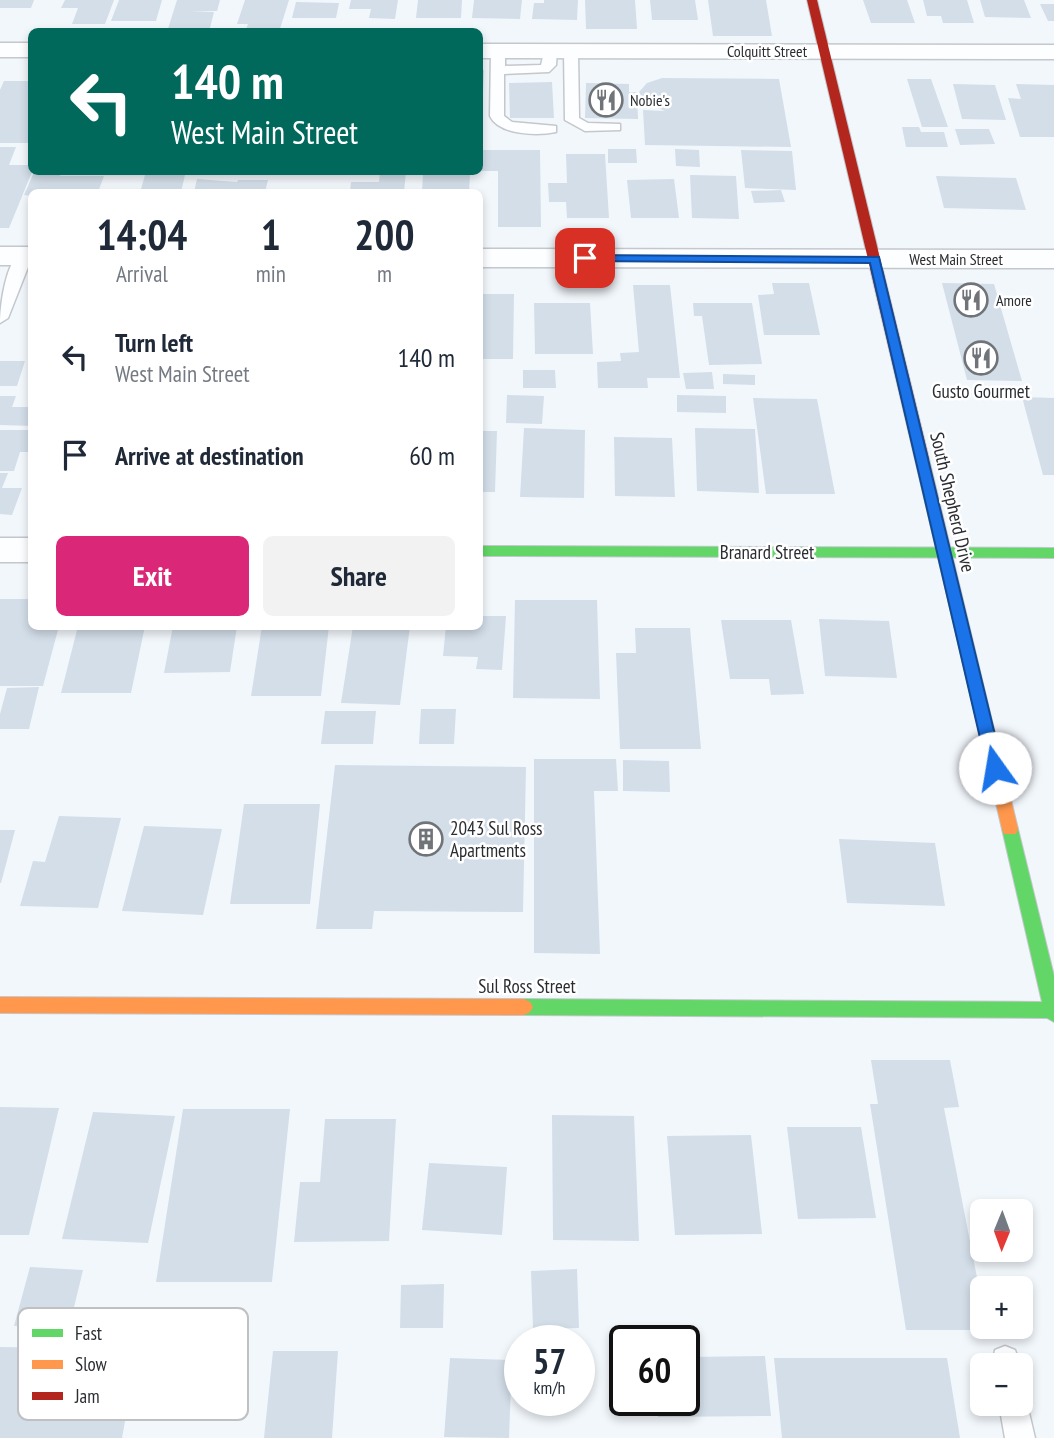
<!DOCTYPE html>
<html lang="en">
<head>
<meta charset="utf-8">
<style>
	body { margin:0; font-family:"PT Sans Narrow",sans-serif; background:#f2f2f3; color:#1f2937; height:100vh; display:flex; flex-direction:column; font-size:26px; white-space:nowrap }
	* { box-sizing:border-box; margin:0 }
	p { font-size:23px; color:#747a83 }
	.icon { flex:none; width:38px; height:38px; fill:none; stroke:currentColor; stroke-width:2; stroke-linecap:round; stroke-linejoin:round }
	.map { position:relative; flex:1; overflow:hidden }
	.sheet { position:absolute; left:28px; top:189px; width:455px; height:441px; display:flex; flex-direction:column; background:#fff; border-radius:10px; box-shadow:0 4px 10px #0003 }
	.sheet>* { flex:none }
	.hud { position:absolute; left:28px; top:28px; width:455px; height:147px; border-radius:10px; box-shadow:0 4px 10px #0003; background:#00695c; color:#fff; overflow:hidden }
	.needle { width:46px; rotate:181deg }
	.fabs { position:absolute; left:970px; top:1199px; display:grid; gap:14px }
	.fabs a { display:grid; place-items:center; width:63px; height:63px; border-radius:10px; background:#fff; box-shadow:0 4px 10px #0003; font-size:35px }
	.speed { position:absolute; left:504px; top:1325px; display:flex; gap:14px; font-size:35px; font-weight:700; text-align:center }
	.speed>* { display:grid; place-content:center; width:91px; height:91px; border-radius:50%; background:#fff; box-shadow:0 4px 10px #0003; line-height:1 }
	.speed small { font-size:18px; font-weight:400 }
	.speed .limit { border:4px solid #111; border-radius:10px; background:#fff; color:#111 }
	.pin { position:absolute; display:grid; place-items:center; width:60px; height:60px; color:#fff; margin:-30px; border-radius:14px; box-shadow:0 4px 10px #0006 }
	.me { position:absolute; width:77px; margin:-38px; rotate:347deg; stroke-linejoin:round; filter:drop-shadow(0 0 5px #0008) }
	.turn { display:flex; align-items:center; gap:24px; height:147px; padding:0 28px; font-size:32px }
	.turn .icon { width:91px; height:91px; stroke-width:2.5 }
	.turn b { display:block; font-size:49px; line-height:60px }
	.eta { display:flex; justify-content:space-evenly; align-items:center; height:119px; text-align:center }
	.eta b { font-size:42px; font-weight:700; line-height:49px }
	.cta { display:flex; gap:14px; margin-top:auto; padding:14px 28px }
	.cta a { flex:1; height:80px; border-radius:10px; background:#db2777; color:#fff; font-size:28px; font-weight:700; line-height:80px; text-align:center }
	.cta a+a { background:#f2f2f3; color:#1f2937 }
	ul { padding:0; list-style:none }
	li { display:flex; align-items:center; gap:21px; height:98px; padding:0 28px }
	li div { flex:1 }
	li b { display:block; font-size:26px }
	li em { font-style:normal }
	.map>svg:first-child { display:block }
	.building { fill:#d3dee9 }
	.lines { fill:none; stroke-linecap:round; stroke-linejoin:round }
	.lane-casing { stroke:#c4c8cc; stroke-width:3 }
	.street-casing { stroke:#c4c8cc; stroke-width:3 }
	.fast-casing { stroke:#c4c8cc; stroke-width:2 }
	.slow-casing { stroke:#c4c8cc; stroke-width:2 }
	.jam-casing { stroke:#c4c8cc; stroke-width:2 }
	.lane { fill:#fdfeff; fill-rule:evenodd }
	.street { fill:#fdfeff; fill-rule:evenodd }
	.fast { fill:#63d668; fill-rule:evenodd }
	.slow { fill:#ff974d; fill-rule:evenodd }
	.jam { fill:#b3261e; fill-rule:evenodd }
	.route { fill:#1a73e8; stroke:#114b97; stroke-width:2 }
	.labels { text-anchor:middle; stroke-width:5; stroke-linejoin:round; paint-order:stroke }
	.far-street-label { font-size:16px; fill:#2a2d31; stroke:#fff }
	.far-poi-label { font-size:16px; fill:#2a2d31; stroke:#fff; text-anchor:start }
	.poi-label { font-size:19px; fill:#2a2d31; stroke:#fff }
	.street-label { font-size:19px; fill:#2a2d31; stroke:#fff }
	.key { fill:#fff; stroke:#bfc0c1; stroke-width:2 }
	.key-label { font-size:19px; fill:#2a2d31 }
</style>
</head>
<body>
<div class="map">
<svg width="1054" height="1438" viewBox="0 0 1054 1438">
	<rect width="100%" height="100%" fill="#f2f7fc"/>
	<path class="building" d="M0 0H34L31 8H0Z
		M65 0H114L105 24H72L78 8H61Z
		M119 0H162L156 21H111Z
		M177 0H220L217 11H190L214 12 209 32H167Z
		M245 0H289L279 32H245L248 24H237Z
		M351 0H398L395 19 369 18 371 9H349Z
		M418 0H462L461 18H416Z
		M474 0H522L520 19 472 18Z
		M544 0H578L577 20 532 19 534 3H544Z
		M585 0H635L637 29H586Z
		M650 0H695L698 20H652Z
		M708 0H766L772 36H713Z
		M863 0H907L915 23H871Z
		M923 0H967L974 23H943L941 16H927Z
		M980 0H1024L1031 18 985 17Z
		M296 2 339 3 336 18H292Z
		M1040 4H1054V21H1048Z
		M480 70H484L482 118H480Z
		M662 78 779 79 791 147 645 145 643 110 665 111 646 103 639 92 647 83Z
		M907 79H931L948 127H922Z
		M4 81H32V143H0V90Z
		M552 82 554 118H510L509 83Z
		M586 83 629 84V92H637L638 119 585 118Z
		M953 84 995 85 1006 120 962 119Z
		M1016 84 1054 85V137H1020L1008 98 1021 99Z
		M902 127H919L921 132H944L948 147H906Z
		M955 129H989L995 144 960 145Z
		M0 147H16L9 165H32V172L9 228H0Z
		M608 149H636L637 163H608Z
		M675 149 699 150 700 167 676 166Z
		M480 150H540L541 227H498V171H480Z
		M741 150 792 151 796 190 745 188Z
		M566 154H605L609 218H567L566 202H549L548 183H567Z
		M34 172H62L60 176H104L98 192H32V196L24 195Z
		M380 172H406L404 192H350L351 182H379Z
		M423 174H470L469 192H422Z
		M145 175H185L181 192H127L128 189H141Z
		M690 175 736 176 739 219 692 218Z
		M936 176 1016 178 1026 210 944 208Z
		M197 179 237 182 238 180H268L265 192H194Z
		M674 179 679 218H631L627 180Z
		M781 190 785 202 754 203 751 191Z
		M772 283H809L820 335H764L758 295 774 294Z
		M942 283 994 284 1022 381 967 380Z
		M633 285H670L680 378H647L648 388H598L597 362 621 361 620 353 639 352Z
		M480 294H514L513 359H480Z
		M534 303H590L593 354H535Z
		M693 303H752L762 364 709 365 702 316H694Z
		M0 361H25L17 386H0Z
		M523 370H555L556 388H523Z
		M712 372 714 389H686L683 373Z
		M723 374 755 375V385L723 384Z
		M507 395 544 396 542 424 506 423Z
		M677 395 726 396V413L677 412Z
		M0 396H16L12 407H32V426L0 425Z
		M1022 397 1054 398V475H1043Z
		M753 398 817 399 835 494H766Z
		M524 428 585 430 584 498 520 497Z
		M695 428 755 429 759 493 697 491Z
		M0 430H32V452H20L14 471H0Z
		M480 431H497L495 492H480Z
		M614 437 672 438 675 497 615 496Z
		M0 473H8L2 488H22L12 515 0 514Z
		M0 599H32V626H59L43 686H0Z
		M515 600H597L600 699 513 698Z
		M480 616H506L502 670 476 669 478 657 443 656 446 626H480Z
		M819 619 889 621 897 678 825 676Z
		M721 620H791L804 694 771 695 769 679H730Z
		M78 626H145L131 693H61Z
		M173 626H237L230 672 164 673Z
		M262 626H329L321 696H251Z
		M353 626H410L400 705 341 703Z
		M635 628H690L701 749H620L616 653H636Z
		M39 687 29 729H0V714L7 688Z
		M421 709H456L454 744H419Z
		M325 711H376L373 744H321Z
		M534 759H616L618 791H594L600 954 534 953Z
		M623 760 669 761 670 792 623 791Z
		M335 765 526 767 523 912 374 911 372 929H316Z
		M244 804H320L310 904H230Z
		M59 816 121 818 98 908 20 906 33 861 45 862Z
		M144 826 222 829 203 915 122 911Z
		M0 830H15L1 883H0Z
		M839 839 935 843 945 906 847 903Z
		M871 1060H950L959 1107 944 1108 982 1303V1326H986L987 1330H906L870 1104H878Z
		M0 1107 59 1108 29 1235H0Z
		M183 1109H290L272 1282H156Z
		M93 1112 175 1116 148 1243 62 1239Z
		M552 1115 634 1116 639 1241 553 1240Z
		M325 1119H396L389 1241 294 1242 300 1182H320Z
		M787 1127H861L876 1218 798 1219Z
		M751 1135 762 1234 675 1235 667 1136Z
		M429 1163 507 1167 502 1235 422 1230Z
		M30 1267 83 1270 69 1328 14 1326Z
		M577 1269 579 1328 533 1329 531 1271Z
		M444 1284 443 1328H400L401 1285Z
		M0 1347 138 1349 122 1438H0Z
		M273 1351H338L332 1438H264Z
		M765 1356 771 1416 658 1417 657 1400H684V1357Z
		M450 1358 512 1360 509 1438 444 1437Z
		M774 1358H947L960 1438H782Z"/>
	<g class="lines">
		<defs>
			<path id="lane" d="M498 47 505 51V66L541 65 545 48 550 47 557 51 556 65 549 72 504 74V116L512 122 556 126V132C537 136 499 135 490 116L491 51Z
				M571 47 578 51 579 118 588 123 620 124V130L585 131 565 120 564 51Z
				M24 251 30 253 32 257 8 318 0 323C0 307 6 256 24 251Z
				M1005 1346 1015 1350 1020 1365H992L995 1350Z
				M1020 1393 1027 1404 1035 1438H1005L999 1404H1020Z"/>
			<path id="street" d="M0 43H32V57H0Z
				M480 44 1054 45V59L480 58Z
				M0 247H32V265H0Z
				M480 249 1054 250V268L480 267Z
				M0 538H32V562H0Z"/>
			<path id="fast" d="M480 546 1054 548V558L480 556Z
				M1010 823 1016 824 1018 829 1054 976V1022L1047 1018 524 1015 518 1012 515 1007 518 1002 524 999 1042 1002 1002 829 1004 824Z"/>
			<path id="slow" d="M922 455 929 459 1018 829 1016 834H1004L1002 829 915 459Z
				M0 997 524 999 530 1002 533 1007 530 1012 524 1015 0 1013Z"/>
			<path id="jam" d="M807 0H817L929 459 922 463 915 459Z"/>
		</defs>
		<use href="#lane" class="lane-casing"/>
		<use href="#street" class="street-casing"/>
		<use href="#fast" class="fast-casing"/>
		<use href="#slow" class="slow-casing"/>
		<use href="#jam" class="jam-casing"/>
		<use href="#lane" class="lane"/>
		<use href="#street" class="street"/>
		<use href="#fast" class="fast"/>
		<use href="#slow" class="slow"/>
		<use href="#jam" class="jam"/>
	</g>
	<path class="route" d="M585 255 879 257 1003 768 1000 772 995 774 987 768 870 263 581 261V256Z"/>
	<defs>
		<symbol id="restaurant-ring" viewBox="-11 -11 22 22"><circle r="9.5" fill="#fff" stroke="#707478" stroke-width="1.5"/><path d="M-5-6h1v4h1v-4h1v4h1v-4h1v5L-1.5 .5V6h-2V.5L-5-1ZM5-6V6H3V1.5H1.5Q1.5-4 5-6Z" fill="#707478"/></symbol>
		<symbol id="building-ring" viewBox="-11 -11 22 22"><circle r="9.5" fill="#fff" stroke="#707478" stroke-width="1.5"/><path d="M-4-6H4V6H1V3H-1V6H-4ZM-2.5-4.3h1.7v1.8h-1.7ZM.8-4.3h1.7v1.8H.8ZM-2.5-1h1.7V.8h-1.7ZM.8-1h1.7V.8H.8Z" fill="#707478"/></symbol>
	</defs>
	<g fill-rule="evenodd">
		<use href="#restaurant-ring" x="587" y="81" width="38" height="38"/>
		<use href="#restaurant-ring" x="952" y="281" width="38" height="38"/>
		<use href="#restaurant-ring" x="962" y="339" width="38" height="38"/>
		<use href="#building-ring" x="407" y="820" width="38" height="38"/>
	</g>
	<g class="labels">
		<g class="far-street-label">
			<text x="767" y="57">Colquitt Street</text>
			<text x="956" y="265">West Main Street</text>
		</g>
		<g class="far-poi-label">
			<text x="630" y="106">Nobie's</text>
			<text x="996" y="306">Amore</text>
		</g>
		<g class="poi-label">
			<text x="981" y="398">Gusto Gourmet</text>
			<text x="450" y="835" text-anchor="start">2043 Sul Ross<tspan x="450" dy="22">Apartments</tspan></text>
		</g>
		<g class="street-label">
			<text transform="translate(953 502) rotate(77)" y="7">South Shepherd Drive</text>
			<text x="767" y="559">Branard Street</text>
			<text x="527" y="993">Sul Ross Street</text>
		</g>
	</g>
	<rect x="18" y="1308" width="230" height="112" rx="10" class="key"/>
	<rect x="32" y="1329" width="31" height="8" fill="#63d668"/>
	<rect x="32" y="1360" width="31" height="9" fill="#ff974d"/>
	<rect x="32" y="1392" width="31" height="8" fill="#b3261e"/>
	<g class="key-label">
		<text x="75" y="1340">Fast</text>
		<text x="75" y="1371">Slow</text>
		<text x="75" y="1403">Jam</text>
	</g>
</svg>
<div class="fabs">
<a><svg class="needle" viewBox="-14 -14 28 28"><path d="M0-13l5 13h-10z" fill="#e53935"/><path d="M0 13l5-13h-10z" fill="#747a83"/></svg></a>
<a>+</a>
<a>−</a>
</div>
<div class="speed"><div>57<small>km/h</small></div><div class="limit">60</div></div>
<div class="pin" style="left:585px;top:258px;background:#d93025"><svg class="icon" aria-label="arrive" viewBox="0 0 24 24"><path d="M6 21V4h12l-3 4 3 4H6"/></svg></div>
<svg class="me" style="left:995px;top:768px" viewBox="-20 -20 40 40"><circle r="19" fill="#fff"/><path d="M0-13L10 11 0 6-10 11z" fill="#1a73e8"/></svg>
<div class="hud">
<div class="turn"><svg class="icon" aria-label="left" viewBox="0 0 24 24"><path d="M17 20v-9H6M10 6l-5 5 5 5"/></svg><div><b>140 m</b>West Main Street</div></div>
</div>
<section class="sheet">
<div class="eta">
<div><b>14:04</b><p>Arrival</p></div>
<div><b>1</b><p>min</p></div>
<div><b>200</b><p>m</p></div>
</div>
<ul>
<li><svg class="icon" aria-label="left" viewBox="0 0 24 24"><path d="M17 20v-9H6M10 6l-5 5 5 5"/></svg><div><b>Turn left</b><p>West Main Street</p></div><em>140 m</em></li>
<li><svg class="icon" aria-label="arrive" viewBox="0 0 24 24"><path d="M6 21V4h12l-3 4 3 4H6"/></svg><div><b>Arrive at destination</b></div><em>60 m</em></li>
</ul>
<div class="cta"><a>Exit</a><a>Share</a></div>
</section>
</div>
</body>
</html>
